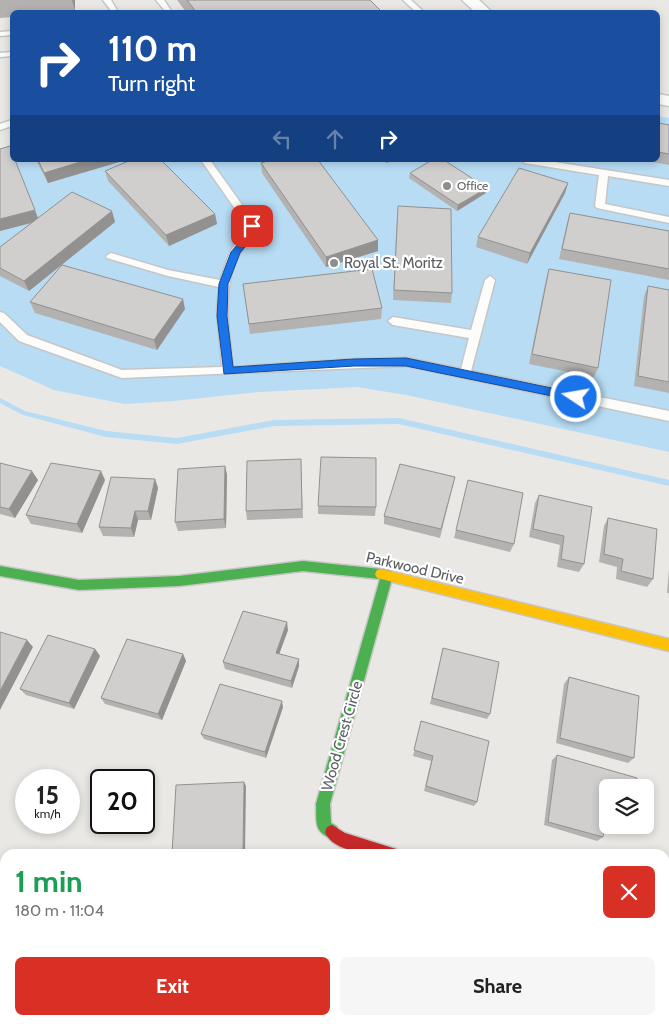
<!DOCTYPE html>
<html lang="en">
<head>
<meta charset="utf-8">
<style>
	body { margin:0; font-family:Cabin,sans-serif; background:#f6f6f6; color:#222; height:100vh; display:flex; flex-direction:column; font-size:19px; white-space:nowrap }
	* { box-sizing:border-box; margin:0 }
	p { font-size:16px; color:#767676 }
	.icon { flex:none; width:28px; height:28px; fill:none; stroke:currentColor; stroke-width:2; stroke-linecap:round; stroke-linejoin:round }
	.map { position:relative; flex:1; overflow:hidden }
	.side { position:absolute; left:0px; top:849px; width:670px; height:176px; display:flex; flex-direction:column; background:#fff; border-radius:15px 15px 0 0; box-shadow:0 2px 8px #0003 }
	.side>* { flex:none }
	.guide { position:absolute; left:10px; top:10px; width:650px; height:152px; border-radius:8px; box-shadow:0 2px 8px #0003; background:#1a4fa0; color:#fff; overflow:hidden }
	.fabs { position:absolute; left:599px; top:779px; display:grid; gap:10px }
	.fabs a { display:grid; place-items:center; width:55px; height:55px; border-radius:8px; background:#fff; box-shadow:0 2px 8px #0003; font-size:25px }
	.speed { position:absolute; left:15px; top:769px; display:flex; gap:10px; font-size:25px; font-weight:700; text-align:center }
	.speed>* { display:grid; place-content:center; width:65px; height:65px; border-radius:50%; background:#fff; box-shadow:0 2px 8px #0003; line-height:1 }
	.speed small { font-size:12px; font-weight:400 }
	.speed .limit { border:2px solid #111; border-radius:8px; background:#fff; color:#111 }
	.pin { position:absolute; display:grid; place-items:center; width:42px; height:42px; color:#fff; margin:-21px; border-radius:10px; box-shadow:0 2px 8px #0006 }
	.me { position:absolute; width:55px; margin:-28px; rotate:282deg; stroke-linejoin:round; filter:drop-shadow(0 0 4px #0008) }
	.turn { display:flex; align-items:center; gap:18px; height:105px; padding:0 15px; font-size:22px }
	.turn .icon { width:65px; height:65px; stroke-width:2.5 }
	.turn b { display:block; font-size:35px; line-height:42px }
	.lanes { display:flex; align-items:center; height:48px; padding:0 15px; background:#0003; justify-content:center; gap:25px; direction:ltr }
	.lanes .off { opacity:.35 }
	.round { display:grid; place-items:center; flex:none; width:52px; height:52px; border-radius:8px; background:#f6f6f6 }
	.overview { display:flex; align-items:center; justify-content:space-between; height:85px; padding:0 15px }
	h1 { font-size:30px; font-weight:800; line-height:38px; color:#1e9e55 }
	.cta { display:flex; gap:10px; margin-top:auto; padding:10px 15px }
	.cta a { flex:1; height:58px; border-radius:8px; background:#d93025; color:#fff; font-size:20px; font-weight:800; line-height:58px; text-align:center }
	.cta a+a { background:#f6f6f6; color:#222 }
	.map>svg:first-child { display:block }
	.water { fill:#b7dcf4 }
	.lines { fill:none; stroke-linecap:round; stroke-linejoin:round }
	.stream { fill:#b7dcf4; fill-rule:evenodd }
	.lane-casing { stroke:#c6c6c6; stroke-width:3 }
	.street-casing { stroke:#c6c6c6; stroke-width:3 }
	.fast-casing { stroke:#c6c6c6; stroke-width:3 }
	.slow-casing { stroke:#c6c6c6; stroke-width:3 }
	.jam-casing { stroke:#c6c6c6; stroke-width:3 }
	.lane { fill:#fcfcfb; fill-rule:evenodd }
	.street { fill:#fcfcfb; fill-rule:evenodd }
	.fast { fill:#4caf50; fill-rule:evenodd }
	.slow { fill:#ffc107; fill-rule:evenodd }
	.jam { fill:#c62828; fill-rule:evenodd }
	.wall { fill:#b3b2b0 }
	.shaded-wall { fill:#929190 }
	.building { fill:#d0cfcd; stroke:#929190 }
	.route { fill:#1a73e8; stroke:#114b97 }
	.poi-dot { fill:#8c8e8f; stroke:#fff; stroke-width:2 }
	.labels { text-anchor:middle; stroke-width:4.5; stroke-linejoin:round; paint-order:stroke }
	.far-poi-label { font-size:12px; fill:#5a5d61; stroke:#fff; text-anchor:start }
	.poi-label { font-size:15px; fill:#5a5d61; stroke:#fff; text-anchor:start }
	.street-label { font-size:15px; fill:#5a5d61; stroke:#fff }
</style>
</head>
<body>
<div class="map">
<svg width="669" height="1024" viewBox="0 0 669 1024">
	<rect width="100%" height="100%" fill="#e9e8e4"/>
	<path class="water" d="M658 116 669 118V452L406 395 357 387 259 392 174 401 125 404 54 390 0 366V153L12 149V160H658Z"/>
	<g class="lines">
		<path class="stream" d="M0 398 25 411 106 431 177 438 274 420 399 418 669 480V486L399 424 274 426 177 444 106 437 23 415 0 403Z"/>
		<defs>
			<path id="lane" d="M103 0H111L118 12H112Z
				M156 0H164L172 12H166Z
				M403 0H411L424 12H416Z
				M12 31V35L0 36V32Z
				M12 52V56L0 57V53Z
				M12 120V126L0 130V124Z
				M201 160H210L257 226C251 241 239 251 234 266 223 298 229 334 233 367L355 359 407 358 461 369 469 338 393 325 388 321 393 317 471 330 485 280 490 276 495 280 471 371 669 411V421L407 366 122 378 19 341 0 322V312L4 313 27 335 122 370 222 367 217 311 219 287 168 276 107 258 106 256 111 253 168 270 220 280 230 252 247 226Z
				M521 160H542L669 180V186L608 176 605 204 669 217V223L597 208 595 206 599 175 525 163Z"/>
			<path id="street" d="M462 0H479L492 12H475Z
				M658 94 669 96V106L658 104Z
				M669 907V941L665 942V908Z"/>
			<path id="fast" d="M303 561 381 569 391 571 393 575 330 804 331 823 337 827 339 832 337 837 332 839C313 831 317 822 316 804L380 579 303 571 179 586 79 590 0 576V566L79 580 179 576Z
				M0 977 5 979V997L0 995Z"/>
			<path id="slow" d="M381 569 669 639V651L377 578 375 574 377 570Z
				M42 1020H62L64 1024H44Z"/>
			<path id="jam" d="M332 825 345 833 396 849 398 854C378 854 334 855 325 832L327 827Z"/>
		</defs>
		<use href="#lane" class="lane-casing"/>
		<use href="#street" class="street-casing"/>
		<use href="#fast" class="fast-casing"/>
		<use href="#slow" class="slow-casing"/>
		<use href="#jam" class="jam-casing"/>
		<use href="#lane" class="lane"/>
		<use href="#street" class="street"/>
		<use href="#fast" class="fast"/>
		<use href="#slow" class="slow"/>
		<use href="#jam" class="jam"/>
	</g>
	<path class="wall" d="M0 0H75V11L61 12H12V17L0 18Z
		M177 0H370L381 11V12H186Z
		M658 123 669 125V165L640 160H658Z
		M0 149 38 218 115 222 29 291 0 276V247L33 222 0 231Z
		M36 160H126L48 183Z
		M261 163 378 240V251L326 267 262 173Z
		M105 171 215 214 217 224 169 246 108 181Z
		M410 173 487 188 486 193 457 211 409 178Z
		M568 183 565 193 527 264 476 247 478 237Z
		M570 213 669 231V280L559 259 567 223Z
		M397 217 452 293 451 303 393 300Z
		M549 269 598 368 594 377 529 364 546 279Z
		M243 284 382 308 381 319 250 334Z
		M648 286 669 290V393L634 386 644 296Z
		M30 302 185 309 157 350 35 313Z
		M0 463 38 480 15 518 0 514Z
		M225 466 227 475 226 528 178 531 175 522Z
		M301 468 303 518 247 520 246 511Z
		M455 477 440 538 384 524V516Z
		M155 479 158 488 151 520H138L134 537 103 536 99 527Z
		M105 480 82 533 31 524 26 515Z
		M468 480 514 544 510 552 454 538Z
		M539 495 584 564 579 572 557 567 560 545 529 537 535 503Z
		M318 506 376 507 375 516 318 514Z
		M608 518 653 579 647 587 616 579 617 567 599 562 604 526Z
		M669 569V593H667Z
		M288 630 279 654 299 666 292 688 225 669 223 662Z
		M443 648 490 714 487 719 430 704Z
		M95 649 100 656 74 709 26 695 20 689Z
		M183 654 186 661 162 720 105 704 101 698Z
		M569 677 634 758 628 763 556 743 564 684Z
		M283 707 266 758 204 739 201 734Z
		M420 727 477 802 474 806 424 791 431 761 413 756Z
		M557 755 608 788V805H606L603 837 597 841 544 825 552 760Z
		M507 1020H594V1024H506Z"/>
	<path class="shaded-wall" d="M72 0H75V11Z
		M87 160H126L48 183 44 173Z
		M386 160H396L386 163Z
		M568 183 565 193 527 264 530 253Z
		M487 188 486 193 457 211 458 205Z
		M35 210 39 221 0 231V219Z
		M112 211 115 222 29 291 24 281Z
		M215 214 217 224 169 246 166 235Z
		M378 240V251L326 267V257Z
		M183 299 185 309 157 350 154 340Z
		M225 466 227 475 226 528 224 519Z
		M32 471 38 480 15 518 9 509Z
		M101 471 105 480 82 533 77 524Z
		M155 479 158 488 151 520 148 511Z
		M135 511 138 520 134 537 131 528Z
		M287 622 288 630 277 660 276 653Z
		M27 640 33 647 0 710V691Z
		M95 649 100 656 74 709 69 703Z
		M183 654 186 661 162 720 158 714Z
		M299 659V666L292 688 291 681Z
		M282 701 283 707 266 758 265 752Z
		M244 782 246 786 245 854 243 853Z"/>
	<path class="building" d="M187 0H370L381 11 376 12H196Z
		M658 123 669 125V154L658 152Z
		M10 146 12 153V160H15L35 210 0 219V149Z
		M38 160H87L44 173Z
		M131 160H161L215 214 166 235 105 171Z
		M271 160H318L378 240 326 257 261 163Z
		M432 160H444L487 188 458 205 410 173Z
		M519 168 568 183 530 253 478 237Z
		M72 192 112 211 24 281 0 268V247Z
		M398 206 451 209 452 293 394 290Z
		M570 213 669 231V269L562 249Z
		M62 265 183 299 154 340 30 302Z
		M372 269 382 308 249 324 243 284Z
		M549 269 611 280 598 368 532 354Z
		M648 286 669 290V382L638 376Z
		M321 457 376 458V507L318 506Z
		M301 459 302 509 246 511 247 461Z
		M0 463 32 471 9 509 0 507Z
		M51 463 101 471 77 524 26 515Z
		M400 464 455 477 441 529 384 516Z
		M225 466 224 519 175 522 178 469Z
		M111 477 155 479 148 511H135L131 528 99 527Z
		M468 480 523 493 514 544 456 530Z
		M539 495 592 507 584 564 561 559 564 536 533 529Z
		M608 518 657 529 653 579 621 571 623 559 604 554Z
		M243 611 287 622 276 653 299 659 291 681 223 662Z
		M0 632 27 640 0 691Z
		M48 635 95 649 69 703 20 689Z
		M127 639 183 654 158 714 101 698Z
		M443 648 499 662 490 714 432 698Z
		M569 677 639 696 634 758 560 738Z
		M220 684 282 701 265 752 201 734Z
		M421 721 489 741 477 802 426 786 433 756 414 750Z
		M557 755 637 778 636 788H608V799H607L603 837 548 822Z
		M244 782 243 853 172 854 176 785Z
		M309 1020H379L378 1024H308Z
		M409 1020H486V1024H408Z
		M511 1020H594V1024H511Z"/>
	<path class="route" d="M249 224H252L256 226 252 238 240 253 228 284 227 316 233 367 354 359 406 358 576 393 581 397 576 401 406 366H354L224 374 217 316 219 284 231 252 244 237Z"/>
	<g class="poi-dot">
		<circle cx="447" cy="186" r="5"/>
		<circle cx="334" cy="263" r="5"/>
	</g>
	<g class="labels">
		<g class="far-poi-label">
			<text x="457" y="190">Office</text>
		</g>
		<g class="poi-label">
			<text x="344" y="268">Royal St. Moritz</text>
		</g>
		<g class="street-label">
			<text transform="translate(415 568) rotate(13)" y="5">Parkwood Drive</text>
			<text transform="translate(342 736) rotate(-74)" y="5">Wood Crest Circle</text>
		</g>
	</g>
</svg>
<div class="fabs">
<a><svg class="icon" aria-label="layers" viewBox="0 0 24 24"><path d="M12 4l9 5-9 5-9-5zM3 14l9 5 9-5"/></svg></a>
</div>
<div class="speed"><div>15<small>km/h</small></div><div class="limit">20</div></div>
<div class="pin" style="left:252px;top:226px;background:#d93025"><svg class="icon" aria-label="arrive" viewBox="0 0 24 24"><path d="M6 21V4h12l-3 4 3 4H6"/></svg></div>
<svg class="me" style="left:576px;top:397px" viewBox="-20 -20 40 40"><circle r="17" fill="#1a73e8" stroke="#fff" stroke-width="3"/><path d="M0-11L8 9 0 5-8 9z" fill="#fff"/></svg>
<div class="guide">
<div class="turn"><svg class="icon" aria-label="right" viewBox="0 0 24 24"><path d="M7 20v-9h11M14 6l5 5-5 5"/></svg><div><b>110 m</b>Turn right</div></div>
<div class="lanes"><svg class="icon off" aria-label="left" viewBox="0 0 24 24"><path d="M17 20v-9H6M10 6l-5 5 5 5"/></svg><svg class="icon off" aria-label="ahead" viewBox="0 0 24 24"><path d="M12 20V5M6 11l6-6 6 6"/></svg><svg class="icon" aria-label="right" viewBox="0 0 24 24"><path d="M7 20v-9h11M14 6l5 5-5 5"/></svg></div>
</div>
<section class="side">
<div class="overview"><div><h1>1 min</h1><p>180 m · 11:04</p></div><a class="round" style="background:#d93025;color:#fff"><svg class="icon" aria-label="close" viewBox="0 0 24 24"><path d="M6 6l12 12M18 6L6 18"/></svg></a></div>
<div class="cta"><a>Exit</a><a>Share</a></div>
</section>
</div>
</body>
</html>
